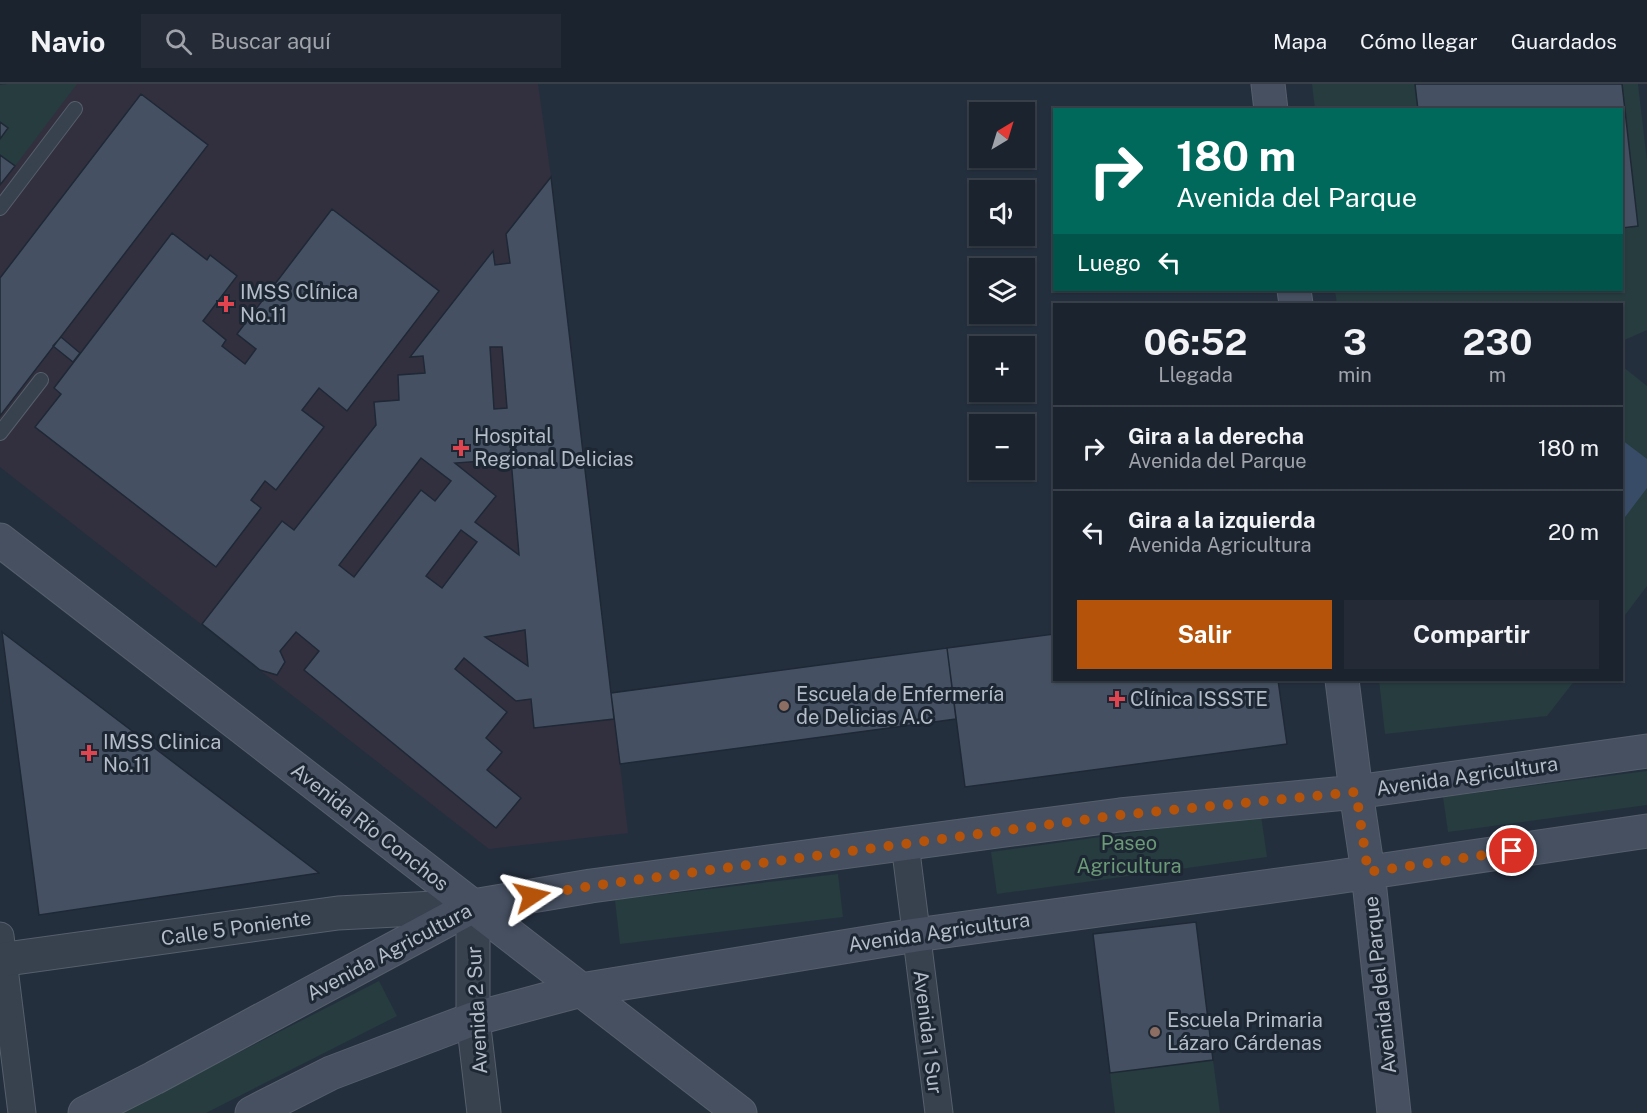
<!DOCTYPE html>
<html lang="es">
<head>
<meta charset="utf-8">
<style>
	body { margin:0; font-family:"Public Sans",sans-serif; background:#242b36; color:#f1f3f6; height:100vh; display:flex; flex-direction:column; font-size:22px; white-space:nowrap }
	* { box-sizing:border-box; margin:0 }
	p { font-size:20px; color:#a0a4aa }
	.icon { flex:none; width:33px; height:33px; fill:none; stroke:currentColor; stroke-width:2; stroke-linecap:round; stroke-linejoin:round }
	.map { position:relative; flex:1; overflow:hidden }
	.side { position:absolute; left:1053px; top:219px; width:570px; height:378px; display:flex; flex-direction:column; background:#1b232e; border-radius:0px; box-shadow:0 2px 4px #0004,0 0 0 2px #39404a }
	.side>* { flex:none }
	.top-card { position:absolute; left:1053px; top:24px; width:570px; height:183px; border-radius:0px; box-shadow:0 2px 4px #0004,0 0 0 2px #39404a; background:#00695c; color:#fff; overflow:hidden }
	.needle { width:39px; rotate:38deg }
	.controls { position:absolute; left:969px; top:18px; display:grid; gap:12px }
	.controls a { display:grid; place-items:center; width:66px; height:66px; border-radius:0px; background:#1b232e; box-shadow:0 2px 4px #0004,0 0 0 2px #39404a; font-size:30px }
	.pin { position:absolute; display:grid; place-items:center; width:51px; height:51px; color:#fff; margin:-26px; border:3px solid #fff; border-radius:50%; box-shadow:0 2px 6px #0007 }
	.me { position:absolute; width:66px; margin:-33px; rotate:80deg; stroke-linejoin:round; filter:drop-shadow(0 0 4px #0008) }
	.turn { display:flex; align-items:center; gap:21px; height:126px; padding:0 24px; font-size:27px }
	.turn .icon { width:78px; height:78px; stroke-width:2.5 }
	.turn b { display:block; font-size:42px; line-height:51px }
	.then { display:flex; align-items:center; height:57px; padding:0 24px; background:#0003; gap:12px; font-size:22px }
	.eta { display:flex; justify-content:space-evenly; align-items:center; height:102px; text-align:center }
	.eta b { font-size:36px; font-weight:700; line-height:42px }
	.action { display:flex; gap:12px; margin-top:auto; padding:12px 24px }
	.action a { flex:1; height:69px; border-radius:0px; background:#b45309; color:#fff; font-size:24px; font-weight:700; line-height:69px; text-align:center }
	.action a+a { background:#242b36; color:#f1f3f6 }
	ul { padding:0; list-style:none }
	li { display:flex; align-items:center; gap:18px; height:84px; padding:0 24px; border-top:2px solid #39404a }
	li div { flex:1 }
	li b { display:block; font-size:22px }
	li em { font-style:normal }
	header { display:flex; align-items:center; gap:36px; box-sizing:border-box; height:84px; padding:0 30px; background:#1b232e; border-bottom:2px solid #39404a }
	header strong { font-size:28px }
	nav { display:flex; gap:33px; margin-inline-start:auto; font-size:21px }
	.search { width:420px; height:54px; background:#242b36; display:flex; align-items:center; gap:15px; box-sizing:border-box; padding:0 21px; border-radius:0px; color:#a0a4aa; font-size:22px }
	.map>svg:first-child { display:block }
	.medical { fill:#32303f }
	.green { fill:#263c3f }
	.water { fill:#394c67 }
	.building { fill:#455162; stroke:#1f2835; stroke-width:1.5; fill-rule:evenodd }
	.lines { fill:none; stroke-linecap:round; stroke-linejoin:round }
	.service-casing { stroke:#565f6c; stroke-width:16 }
	.minor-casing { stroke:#565f6c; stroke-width:29 }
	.tertiary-casing { stroke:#565f6c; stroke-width:35 }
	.secondary-casing { stroke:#565f6c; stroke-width:35 }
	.service { stroke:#38414e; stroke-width:14 }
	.minor { stroke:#38414e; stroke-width:27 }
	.tertiary { stroke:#38414e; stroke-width:33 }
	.secondary { stroke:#465061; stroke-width:33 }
	.route { stroke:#b45309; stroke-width:10; stroke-dasharray:0 18 }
	.health-dot { fill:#e0444e; stroke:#1d2633; stroke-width:2 }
	.education-dot { fill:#8d6e63; stroke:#1d2633; stroke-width:2 }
	.labels { text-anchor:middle; stroke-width:6; stroke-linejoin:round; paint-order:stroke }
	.poi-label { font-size:20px; fill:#b4bcc9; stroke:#1d2633; text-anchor:start }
	.street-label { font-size:20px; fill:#b4bcc9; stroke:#1d2633 }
	.park-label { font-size:20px; fill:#6b9a76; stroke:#1d2633 }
</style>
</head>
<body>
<header>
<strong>Navio</strong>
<div class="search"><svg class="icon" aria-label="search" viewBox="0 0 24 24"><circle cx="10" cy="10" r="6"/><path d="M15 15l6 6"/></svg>Buscar aquí</div>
<nav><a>Mapa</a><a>Cómo llegar</a><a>Guardados</a></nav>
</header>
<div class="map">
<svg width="1647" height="1029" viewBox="0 0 1647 1029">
	<rect width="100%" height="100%" fill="#242f3e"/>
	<path class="medical" d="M10 0H538L551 93 628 749 489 765 0 383V1Z"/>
	<path class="green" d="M10 0H77L15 82 0 71V55L8 44 0 38V1Z
		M1312 0H1638L1647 77V246L1622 257V220H1337L1335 206H1622V26L1315 25Z
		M1622 282 1647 302V502L1622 535Z
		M1379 596H1575L1547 632 1385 650Z
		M1647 687V721L1448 748 1443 713Z
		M1261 731 1267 773 997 810 991 768Z
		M838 790 843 833 620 860 615 816Z
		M379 897 397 932 206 1029H120Z
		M1213 976 1220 1029H1115L1110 989Z"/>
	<path class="water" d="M1622 356 1647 375V404L1622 437Z"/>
	<path class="building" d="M1415 0H1622L1638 142 1622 144V26H1418Z
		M141 10 208 61 0 332V194Z
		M0 38 8 44 0 55Z
		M0 71 15 82 0 101Z
		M551 93 614 635 534 644 531 615 516 617 464 574 455 585 507 628 486 654 502 668 487 686 521 714 496 744 304 586 319 567 296 548 280 567 285 578 277 591 260 586 202 540 282 437 294 446 376 341 374 318 399 316 398 291 425 289 423 272 410 273 493 167 495 181 510 179 506 150ZM490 263H502L507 324 494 325ZM421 374 451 397 435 417 421 406 354 493 339 481ZM511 375 519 471 475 438 496 412 455 379ZM461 446 477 458 442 504 426 492ZM525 546 528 582 485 553Z
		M332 125 439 207 347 327 319 304 302 326 324 343 276 406 265 397 251 416 261 424 216 483 35 343 61 310 54 304 172 149 207 176 210 171 237 192 203 237 226 256 222 262 245 280 256 265 237 250Z
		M61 253 80 269 73 278 53 262Z
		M2 548 319 789 39 831Z
		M1054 550V596H1278L1287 660 965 703 947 564Z
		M947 564 956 635 620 680 611 609Z
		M1196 838 1213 976 1110 989 1093 850Z"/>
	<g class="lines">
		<defs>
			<path id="service" d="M0 124 75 25
				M0 349 41 296"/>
			<path id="minor" d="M905 760 939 1029
				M0 852 22 1029"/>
			<path id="tertiary" d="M0 876 338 829 473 822V935L484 1029"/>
			<path id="secondary" d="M1268 0 1271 26
				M1294 206 1296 220
				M0 456 740 1029
				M1342 596 1356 708 1368 788 1394 1029
				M85 1029 154 994 473 822 591 802 1013 745 1120 731 1356 708 1647 667
				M252 1029 331 989 473 935 581 906 916 851 1330 794 1647 747"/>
		</defs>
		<use href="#service" class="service-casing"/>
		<use href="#minor" class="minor-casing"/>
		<use href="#tertiary" class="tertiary-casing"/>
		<use href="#secondary" class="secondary-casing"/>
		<use href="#service" class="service"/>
		<use href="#minor" class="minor"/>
		<use href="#tertiary" class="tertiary"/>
		<use href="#secondary" class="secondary"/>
	</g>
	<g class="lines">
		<path class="route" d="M532 812 591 802 1120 731 1356 708 1368 788 1512 767"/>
	</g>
	<g class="health-dot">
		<path d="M223 211h6v6h6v6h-6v6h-6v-6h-6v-6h6z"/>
		<path d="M458 355h6v6h6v6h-6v6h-6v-6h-6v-6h6z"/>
		<path d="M1114 606h6v6h6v6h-6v6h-6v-6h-6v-6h6z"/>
		<path d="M86 660h6v6h6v6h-6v6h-6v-6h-6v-6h6z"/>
	</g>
	<g class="education-dot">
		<circle cx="784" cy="622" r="6"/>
		<circle cx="1155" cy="948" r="6"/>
	</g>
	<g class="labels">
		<g class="poi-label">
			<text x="240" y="215">IMSS Clínica<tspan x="240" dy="23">No.11</tspan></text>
			<text x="474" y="359">Hospital<tspan x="474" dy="23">Regional Delicias</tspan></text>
			<text x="796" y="617">Escuela de Enfermería<tspan x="796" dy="23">de Delicias A.C</tspan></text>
			<text x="1130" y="622">Clínica ISSSTE</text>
			<text x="103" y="665">IMSS Clinica<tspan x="103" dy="23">No.11</tspan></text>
			<text x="1167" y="943">Escuela Primaria<tspan x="1167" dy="23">Lázaro Cárdenas</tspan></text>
		</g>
		<g class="street-label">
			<text transform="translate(1467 692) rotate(-8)" y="7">Avenida Agricultura</text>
			<text transform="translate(370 743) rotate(38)" y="7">Avenida Río Conchos</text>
			<text transform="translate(236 844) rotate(-8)" y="7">Calle 5 Poniente</text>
			<text transform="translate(939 848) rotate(-8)" y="7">Avenida Agricultura</text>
			<text transform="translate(389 868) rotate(-28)" y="7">Avenida Agricultura</text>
			<text transform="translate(1380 901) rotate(-96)" y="7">Avenida del Parque</text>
			<text transform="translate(477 926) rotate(-93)" y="7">Avenida 2 Sur</text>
			<text transform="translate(928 948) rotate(83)" y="7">Avenida 1 Sur</text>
		</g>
		<g class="park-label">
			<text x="1129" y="766">Paseo<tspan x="1129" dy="23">Agricultura</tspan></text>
		</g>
	</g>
</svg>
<div class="controls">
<a><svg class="needle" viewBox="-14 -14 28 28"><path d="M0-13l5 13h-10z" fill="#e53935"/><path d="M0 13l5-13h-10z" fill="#a0a4aa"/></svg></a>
<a><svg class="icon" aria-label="sound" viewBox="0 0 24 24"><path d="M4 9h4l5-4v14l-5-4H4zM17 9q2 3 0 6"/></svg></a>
<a><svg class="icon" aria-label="layers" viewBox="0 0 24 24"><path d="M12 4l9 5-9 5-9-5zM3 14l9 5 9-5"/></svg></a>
<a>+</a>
<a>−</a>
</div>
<div class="pin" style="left:1512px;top:767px;background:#d93025"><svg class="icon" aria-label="arrive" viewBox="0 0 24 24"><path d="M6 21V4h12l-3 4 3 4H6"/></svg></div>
<svg class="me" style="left:532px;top:812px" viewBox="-20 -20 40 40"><path d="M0-17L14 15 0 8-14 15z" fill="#b45309" stroke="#fff" stroke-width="4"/></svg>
<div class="top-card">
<div class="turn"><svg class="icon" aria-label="right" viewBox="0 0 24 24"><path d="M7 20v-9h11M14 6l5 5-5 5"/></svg><div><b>180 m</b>Avenida del Parque</div></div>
<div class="then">Luego<svg class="icon" aria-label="left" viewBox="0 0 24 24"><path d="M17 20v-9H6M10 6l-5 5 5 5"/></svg></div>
</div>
<section class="side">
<div class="eta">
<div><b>06:52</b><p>Llegada</p></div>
<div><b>3</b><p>min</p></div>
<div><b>230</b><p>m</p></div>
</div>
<ul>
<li><svg class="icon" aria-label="right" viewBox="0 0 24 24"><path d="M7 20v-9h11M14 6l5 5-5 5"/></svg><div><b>Gira a la derecha</b><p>Avenida del Parque</p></div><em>180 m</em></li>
<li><svg class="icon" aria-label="left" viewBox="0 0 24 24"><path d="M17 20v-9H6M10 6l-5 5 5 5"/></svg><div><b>Gira a la izquierda</b><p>Avenida Agricultura</p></div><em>20 m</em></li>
</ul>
<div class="action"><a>Salir</a><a>Compartir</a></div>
</section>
</div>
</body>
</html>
